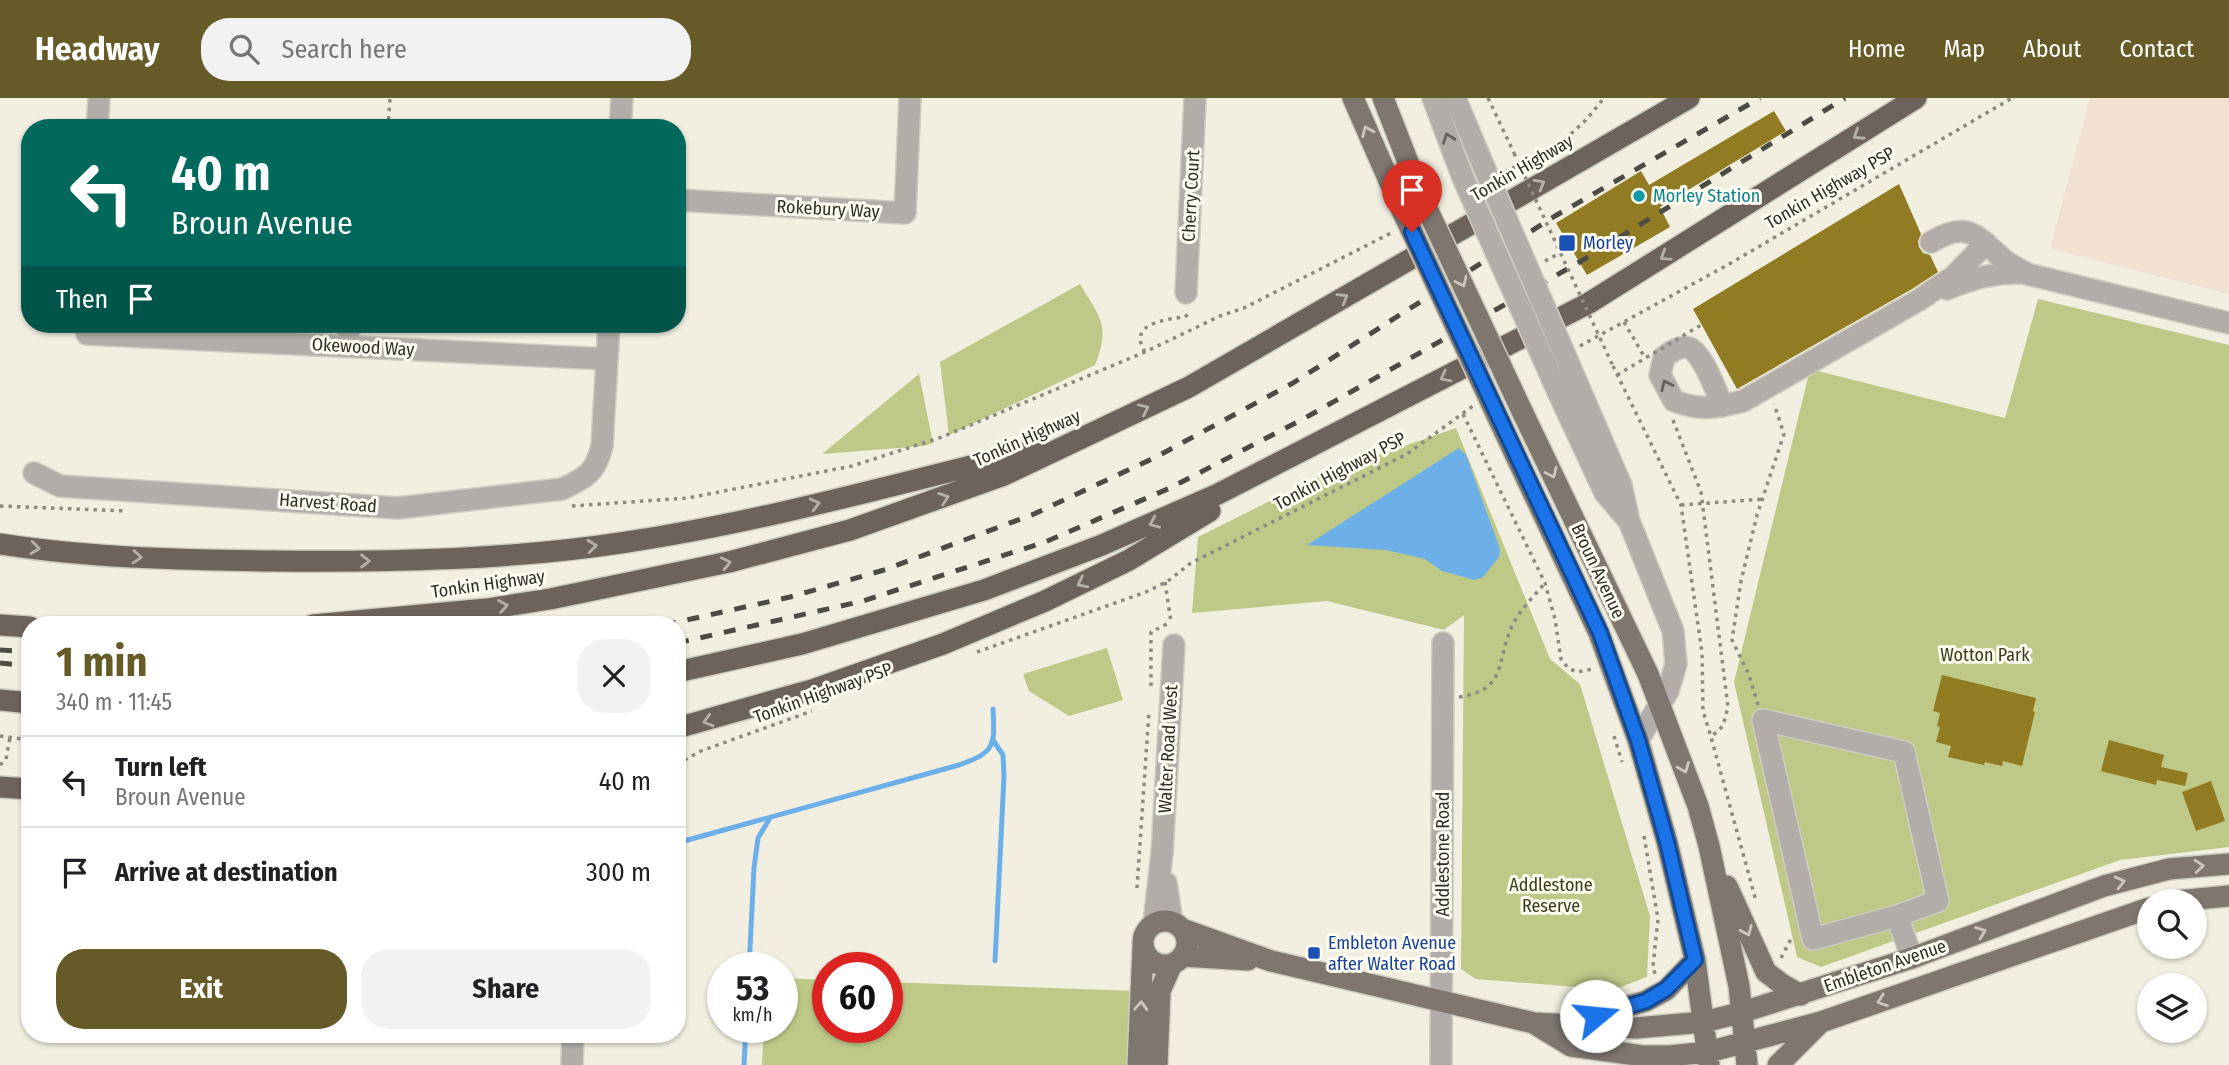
<!DOCTYPE html>
<html lang="en">
<head>
<meta charset="utf-8">
<style>
	body { margin:0; font-family:"Fira Sans Condensed",sans-serif; background:#f2f2f2; color:#202124; height:100vh; display:flex; flex-direction:column; font-size:26px; white-space:nowrap }
	* { box-sizing:border-box; margin:0 }
	p { font-size:23px; color:#757577 }
	.icon { flex:none; width:38px; height:38px; fill:none; stroke:currentColor; stroke-width:2; stroke-linecap:round; stroke-linejoin:round }
	.map { position:relative; flex:1; overflow:hidden }
	.side { position:absolute; left:21px; top:518px; width:665px; height:427px; display:flex; flex-direction:column; background:#fff; border-radius:28px; box-shadow:0 2px 5px #0004 }
	.side>* { flex:none }
	.top-card { position:absolute; left:21px; top:21px; width:665px; height:214px; border-radius:28px; box-shadow:0 2px 5px #0004; background:#00695c; color:#fff; overflow:hidden }
	.buttons { position:absolute; left:2137px; top:791px; display:grid; gap:14px }
	.buttons a { display:grid; place-items:center; width:70px; height:70px; border-radius:50%; background:#fff; box-shadow:0 2px 5px #0004; font-size:35px }
	.speed { position:absolute; left:707px; top:854px; display:flex; gap:14px; font-size:35px; font-weight:700; text-align:center }
	.speed>* { display:grid; place-content:center; width:91px; height:91px; border-radius:50%; background:#fff; box-shadow:0 2px 5px #0004; line-height:1 }
	.speed small { font-size:18px; font-weight:400 }
	.speed .limit { border:10px solid #d22; background:#fff; color:#111 }
	.pin { position:absolute; display:grid; place-items:center; width:60px; height:60px; color:#fff; margin:-72px -30px; border-radius:50% 50% 50% 0; rotate:-45deg; box-shadow:0 0 7px #0007 }
	.pin .icon { rotate:45deg }
	.me { position:absolute; width:77px; margin:-38px; rotate:73deg; stroke-linejoin:round; filter:drop-shadow(0 0 5px #0008) }
	.turn { display:flex; align-items:center; gap:24px; height:147px; padding:0 35px; font-size:32px }
	.turn .icon { width:91px; height:91px; stroke-width:2.5 }
	.turn b { display:block; font-size:49px; line-height:60px }
	.then { display:flex; align-items:center; height:66px; padding:0 35px; background:#0003; gap:14px; font-size:26px }
	.round { display:grid; place-items:center; flex:none; width:74px; height:74px; border-radius:28px; background:#f2f2f2 }
	.overview { display:flex; align-items:center; justify-content:space-between; height:119px; padding:0 35px }
	h1 { font-size:42px; font-weight:700; line-height:52px; color:#665a27 }
	.action { display:flex; gap:14px; margin-top:auto; padding:14px 35px }
	.action a { flex:1; height:80px; border-radius:28px; background:#665a27; color:#fff; font-size:28px; font-weight:700; line-height:80px; text-align:center }
	.action a+a { background:#f2f2f2; color:#202124 }
	ul { padding:0; list-style:none }
	li { display:flex; align-items:center; gap:21px; height:91px; padding:0 35px; border-top:2px solid #e0e0e0 }
	li div { flex:1 }
	li b { display:block; font-size:26px }
	li em { font-style:normal }
	header { display:flex; align-items:center; gap:42px; box-sizing:border-box; height:98px; padding:0 35px; background:#665a27; color:#fff }
	header strong { font-size:33px }
	nav { display:flex; gap:38px; margin-inline-start:auto; font-size:24px }
	.search { width:490px; height:63px; background:#f2f2f2; display:flex; align-items:center; gap:18px; box-sizing:border-box; padding:0 24px; border-radius:28px; color:#757577; font-size:26px }
	.map>svg:first-child { display:block }
	.industrial { fill:#f2e1d0 }
	.green { fill:#bec988 }
	.water { fill:#6dafe9 }
	.lines { fill:none; stroke-linecap:round; stroke-linejoin:round }
	.stream { stroke:#6dafe9; stroke-width:5 }
	.building { fill:#927c23 }
	.minor-casing { stroke:#cfccc0; stroke-width:24 }
	.major-casing { stroke:#cfccc0; stroke-width:24 }
	.highway-casing { stroke:#cfccc0; stroke-width:24 }
	.path { stroke:#8c8a81; stroke-width:3.5; stroke-dasharray:3.5 5; stroke-linecap:butt }
	.minor { stroke:#b2ada8; stroke-width:21 }
	.major { stroke:#7f766e; stroke-width:21 }
	.highway { stroke:#6d635a; stroke-width:21 }
	.rail { stroke:#4d4c44; stroke-width:5; stroke-dasharray:12 12; stroke-linecap:butt }
	.minor-bridge-casing { stroke:#cfccc0; stroke-width:24; stroke-linecap:butt }
	.major-bridge-casing { stroke:#cfccc0; stroke-width:24; stroke-linecap:butt }
	.path-bridge { stroke:#8c8a81; stroke-width:3.5; stroke-dasharray:3.5 5; stroke-linecap:butt }
	.minor-bridge { stroke:#b2ada8; stroke-width:21 }
	.major-bridge { stroke:#7f766e; stroke-width:21 }
	.oneway { stroke:#ccc6bd }
	.oneway2 { stroke:#b6b0a6 }
	.oneway3 { stroke:#63615b }
	.route-casing { stroke:#114b97; stroke-width:18 }
	.route { stroke:#1a73e8; stroke-width:12 }
	.culture-dot { fill:#0f9aa8; stroke:#fffcf1; stroke-width:2.5 }
	.transit-dot { fill:#1a4fb4; stroke:#fffcf1; stroke-width:2.5 }
	.labels { text-anchor:middle; stroke-width:6; stroke-linejoin:round; paint-order:stroke }
	.street-label { font-size:18px; fill:#2f2e28; stroke:#fffcf1 }
	.culture-label { font-size:18px; fill:#0d838f; stroke:#fffcf1; text-anchor:start }
	.transit-label { font-size:18px; fill:#164399; stroke:#fffcf1; text-anchor:start }
	.park-label { font-size:18px; fill:#383d1a; stroke:#fffcf1 }
</style>
</head>
<body>
<header>
<strong>Headway</strong>
<div class="search"><svg class="icon" aria-label="search" viewBox="0 0 24 24"><circle cx="10" cy="10" r="6"/><path d="M15 15l6 6"/></svg>Search here</div>
<nav><a>Home</a><a>Map</a><a>About</a><a>Contact</a></nav>
</header>
<div class="map">
<svg width="2229" height="967" viewBox="0 0 2229 967">
	<rect width="100%" height="100%" fill="#f2efe1"/>
	<path class="industrial" d="M2090 0H2229V196L2050 151Z"/>
	<path class="green" d="M1080 186C1100 220 1111 227 1095 267L949 337 940 264Z
		M2038 201 2229 247V749L2120 762 1821 869 1797 859 1734 584 1810 271 2005 320Z
		M919 276 933 345 924 348 822 356Z
		M1456 330 1550 561 1580 586 1650 818 1647 879 1613 892 1476 881 1461 871 1464 517 1444 532 1327 503 1192 515 1198 439 1324 376Z
		M1107 550 1123 602 1069 618 1029 593 1023 576Z
		M782 880 828 882V929H887V884L1136 893 1132 967H762L764 929H782Z"/>
	<path class="water" d="M1459 350 1466 357 1500 451 1499 459 1483 479 1475 482 1442 473 1425 461 1386 452 1307 447Z"/>
	<g class="lines">
		<path class="stream" d="M993 642 1003 657 1004 678 995 863
			M677 745 959 667C995 654 995 649 993 611
			M749 870 754 770 758 740 770 720
			M744 967 746 929"/>
	</g>
	<path class="building" d="M1774 13 1786 33 1660 109 1670 129 1587 177 1556 125 1641 73 1649 87Z
		M1899 86 1921 136 1918 143 1919 149 1923 155 1930 157 1938 174 1912 191 1737 291 1693 211Z
		M1942 577 2036 600 2033 613 2035 614 2022 668 2003 663 2002 668 1985 664 1984 667 1948 659 1951 648 1936 644 1940 629 1937 628 1940 615 1933 613Z
		M2109 642 2164 657 2161 669 2188 675 2185 688 2157 682 2156 687 2101 673Z
		M2211 683 2225 723 2196 733 2182 694Z"/>
	<g class="lines">
		<defs>
			<path id="minor" d="M1433 0 1463 80
				M1455 0 1484 69
				M97 30 99 0
				M620 30 622 0
				M677 102 905 115 910 0
				M1931 144C1968 122 1975 137 2003 161 2010 167 2019 171 2027 176L2229 225
				M1947 191C1973 180 1996 174 2024 175
				M1186 195 1195 0
				M87 226V236L607 261
				M348 248 349 226
				M1577 285 1621 387 1629 423 1673 533 1676 566 1668 593 1638 642
				M1558 294 1605 395 1628 422
				M1722 308C1718 296 1702 254 1689 250 1681 247 1670 254 1664 259L1660 277 1674 303C1701 313 1715 310 1743 303L1919 202 1953 179 1986 145
				M34 375 60 388 398 410 562 391C586 380 596 374 602 348L609 226
				M1166 785 1172 824
				M1897 818 1938 803 1904 654 1763 622 1813 841 1897 818 1912 860
				M1154 825 1162 755 1174 547
				M572 967 573 936
				M1441 967 1443 545"/>
			<path id="major" d="M1353 0 1401 110
				M1383 0 1422 100
				M1522 313 1648 576 1698 708 1709 748 1739 888 1747 967
				M1500 324 1599 535 1638 642 1667 744 1695 862 1709 967
				M1727 788 1766 874 1783 887 1801 897
				M2176 803 2229 798
				M1143 845a22 22 0 1 1 44 0a22 22 0 1 1-44 0Z
				M1182 831 1271 863 1534 925 1636 930 1704 924 1743 914 1912 860 2104 788 2169 771 2229 766
				M1182 858 1248 862
				M1585 921 1646 903 1666 892 1695 862
				M1535 926 1571 948 1643 958H1669L1708 954 1821 924 2149 810
				M1138 967 1143 849
				M1157 967 1160 893 1172 866
				M1778 967 1819 926"/>
			<path id="highway" d="M0 446C90 460 183 462 274 463 392 464 511 462 627 444 767 423 903 384 1040 351
				M0 527 30 529
				M313 527 487 511 550 501 729 464 850 432 1004 377 1189 289 1689 0
				M677 574 802 546 984 492 1102 447 1218 396 1589 205 1916 0
				M0 602 30 605
				M677 630 815 591 943 546 1045 503 1129 462 1210 413
				M0 689 30 691"/>
		</defs>
		<use href="#minor" class="minor-casing"/>
		<use href="#major" class="major-casing"/>
		<use href="#highway" class="highway-casing"/>
		<path class="path" d="M1488 0 1514 55
			M388 30 390 0
			M1505 74 1562 44 1586 22 1604 0
			M1545 163 1560 155
			M1624 224 1644 258
			M1580 248 1731 165 2012 0
			M1145 254C1127 226 1165 221 1185 219L1189 215
			M1613 268 1681 407 1702 555 1703 613 1711 639
			M1463 316 1545 485 1555 521 1561 561 1568 570 1577 574 1593 571
			M1673 322 1701 394 1728 609 1723 628 1711 639 1756 803
			M1681 407 1763 401
			M0 408 127 413
			M572 408 688 400 852 368 942 339 1145 254 1220 218 1244 210 1393 134
			M1165 484 1171 524
			M977 554 1146 494 1168 483 1191 465 1407 356 1473 308
			M1151 588V534L1171 524
			M1459 599C1507 592 1496 565 1511 530 1519 513 1533 499 1545 485
			M1758 607 1749 577 1732 542 1741 483 1757 417 1784 336 1774 306
			M0 638 30 642
			M1614 638 1622 664
			M677 666 701 653 812 613
			M0 667 6 661 10 640
			M1644 738 1658 821 1653 868 1655 876
			M1137 790 1149 613
			M1781 860 1792 839"/>
		<use href="#minor" class="minor"/>
		<use href="#major" class="major"/>
		<use href="#highway" class="highway"/>
		<path class="rail" d="M664 527 790 499 884 472 1034 416 1156 359 1293 285 1555 118 1760 0
			M677 545 863 503 1045 444 1170 390 1305 320 1578 165 1845 0
			M0 552 30 554
			M0 565 30 568"/>
		<defs>
			<path id="minor-bridge" d="M1484 69 1577 285
				M1463 80 1558 294"/>
			<path id="major-bridge" d="M1422 100 1522 313
				M1401 110 1500 324"/>
		</defs>
		<use href="#minor-bridge" class="minor-bridge-casing"/>
		<use href="#major-bridge" class="major-bridge-casing"/>
		<path class="path-bridge" d="M1514 55 1613 268
			M1617 277 1701 227"/>
		<use href="#minor-bridge" class="minor-bridge"/>
		<use href="#major-bridge" class="major-bridge"/>
	</g>
	<defs><path id="oneway-chevron" d="M-2-3.5L2.5 0L-2 3.5" fill="none" stroke-width="1.6" stroke-linecap="round" stroke-linejoin="round" transform="scale(1.75)"/></defs>
	<g class="oneway">
		<use href="#oneway-chevron" transform="translate(1367 33) rotate(-113)"/>
		<use href="#oneway-chevron" transform="translate(1462 184) rotate(65)"/>
		<use href="#oneway-chevron" transform="translate(1552 375) rotate(65)"/>
		<use href="#oneway-chevron" transform="translate(1684 670) rotate(69)"/>
		<use href="#oneway-chevron" transform="translate(2199 768) rotate(-5)"/>
		<use href="#oneway-chevron" transform="translate(2120 784) rotate(-14)"/>
		<use href="#oneway-chevron" transform="translate(1747 833) rotate(66)"/>
		<use href="#oneway-chevron" transform="translate(1981 834) rotate(-21)"/>
		<use href="#oneway-chevron" transform="translate(1882 903) rotate(160)"/>
		<use href="#oneway-chevron" transform="translate(1141 908) rotate(-87)"/>
	</g>
	<g class="oneway2">
		<use href="#oneway-chevron" transform="translate(1858 37) rotate(147)"/>
		<use href="#oneway-chevron" transform="translate(1540 86) rotate(-30)"/>
		<use href="#oneway-chevron" transform="translate(1665 158) rotate(148)"/>
		<use href="#oneway-chevron" transform="translate(1343 200) rotate(-31)"/>
		<use href="#oneway-chevron" transform="translate(1445 279) rotate(153)"/>
		<use href="#oneway-chevron" transform="translate(1144 311) rotate(-25)"/>
		<use href="#oneway-chevron" transform="translate(944 400) rotate(-19)"/>
		<use href="#oneway-chevron" transform="translate(815 406) rotate(-14)"/>
		<use href="#oneway-chevron" transform="translate(1154 425) rotate(157)"/>
		<use href="#oneway-chevron" transform="translate(592 448) rotate(-6)"/>
		<use href="#oneway-chevron" transform="translate(35 450) rotate(6)"/>
		<use href="#oneway-chevron" transform="translate(137 459) rotate(4)"/>
		<use href="#oneway-chevron" transform="translate(365 463)"/>
		<use href="#oneway-chevron" transform="translate(726 465) rotate(-13)"/>
		<use href="#oneway-chevron" transform="translate(1082 485) rotate(154)"/>
		<use href="#oneway-chevron" transform="translate(503 508) rotate(-9)"/>
		<use href="#oneway-chevron" transform="translate(708 623) rotate(164)"/>
	</g>
	<g class="oneway3">
		<use href="#oneway-chevron" transform="translate(1448 40) rotate(-110)"/>
		<use href="#oneway-chevron" transform="translate(1666 287) rotate(-115)"/>
	</g>
	<g class="lines">
		<defs>
			<path id="route" d="M1412 134 1600 535 1638 642 1667 744 1695 862 1666 891 1646 903 1596 918"/>
		</defs>
		<use href="#route" class="route-casing"/>
		<use href="#route" class="route"/>
	</g>
	<circle class="culture-dot" cx="1639" cy="98" r="7"/>
	<g class="transit-dot">
		<rect x="1558" y="136" width="18" height="18" rx="3.5"/>
		<rect x="1307" y="848" width="14" height="14" rx="3.5"/>
	</g>
	<g class="labels">
		<g class="street-label">
			<text transform="translate(1522 70) rotate(-30)" y="6">Tonkin Highway</text>
			<text transform="translate(1830 90) rotate(-30)" y="6">Tonkin Highway PSP</text>
			<text transform="translate(1191 98) rotate(-87)" y="6">Cherry Court</text>
			<text transform="translate(828 111) rotate(3)" y="6">Rokebury Way</text>
			<text transform="translate(363 249) rotate(3)" y="6">Okewood Way</text>
			<text transform="translate(1027 340) rotate(-24)" y="6">Tonkin Highway</text>
			<text transform="translate(1340 373) rotate(-28)" y="6">Tonkin Highway PSP</text>
			<text transform="translate(328 405) rotate(4)" y="6">Harvest Road</text>
			<text transform="translate(1598 473) rotate(65)" y="6">Broun Avenue</text>
			<text transform="translate(488 486) rotate(-8)" y="6">Tonkin Highway</text>
			<text transform="translate(823 595) rotate(-20)" y="6">Tonkin Highway PSP</text>
			<text transform="translate(1168 651) rotate(-87)" y="6">Walter Road West</text>
			<text transform="translate(1443 756) rotate(-90)" y="6">Addlestone Road</text>
			<text transform="translate(1885 868) rotate(-19)" y="6">Embleton Avenue</text>
		</g>
		<g class="culture-label">
			<text x="1653" y="104">Morley Station</text>
		</g>
		<g class="transit-label">
			<text x="1583" y="151">Morley</text>
			<text x="1328" y="851">Embleton Avenue<tspan x="1328" dy="21">after Walter Road</tspan></text>
		</g>
		<g class="park-label">
			<text x="1985" y="563">Wotton Park</text>
			<text x="1551" y="793">Addlestone<tspan x="1551" dy="21">Reserve</tspan></text>
		</g>
	</g>
</svg>
<div class="buttons">
<a><svg class="icon" aria-label="search" viewBox="0 0 24 24"><circle cx="10" cy="10" r="6"/><path d="M15 15l6 6"/></svg></a>
<a><svg class="icon" aria-label="layers" viewBox="0 0 24 24"><path d="M12 4l9 5-9 5-9-5zM3 14l9 5 9-5"/></svg></a>
</div>
<div class="speed"><div>53<small>km/h</small></div><div class="limit">60</div></div>
<div class="pin" style="left:1412px;top:134px;background:#d93025"><svg class="icon" aria-label="arrive" viewBox="0 0 24 24"><path d="M6 21V4h12l-3 4 3 4H6"/></svg></div>
<svg class="me" style="left:1596px;top:918px" viewBox="-20 -20 40 40"><circle r="19" fill="#fff"/><path d="M0-13L10 11 0 6-10 11z" fill="#1a73e8"/></svg>
<div class="top-card">
<div class="turn"><svg class="icon" aria-label="left" viewBox="0 0 24 24"><path d="M17 20v-9H6M10 6l-5 5 5 5"/></svg><div><b>40 m</b>Broun Avenue</div></div>
<div class="then">Then<svg class="icon" aria-label="arrive" viewBox="0 0 24 24"><path d="M6 21V4h12l-3 4 3 4H6"/></svg></div>
</div>
<section class="side">
<div class="overview"><div><h1>1 min</h1><p>340 m · 11:45</p></div><a class="round"><svg class="icon" aria-label="close" viewBox="0 0 24 24"><path d="M6 6l12 12M18 6L6 18"/></svg></a></div>
<ul>
<li><svg class="icon" aria-label="left" viewBox="0 0 24 24"><path d="M17 20v-9H6M10 6l-5 5 5 5"/></svg><div><b>Turn left</b><p>Broun Avenue</p></div><em>40 m</em></li>
<li><svg class="icon" aria-label="arrive" viewBox="0 0 24 24"><path d="M6 21V4h12l-3 4 3 4H6"/></svg><div><b>Arrive at destination</b></div><em>300 m</em></li>
</ul>
<div class="action"><a>Exit</a><a>Share</a></div>
</section>
</div>
</body>
</html>
